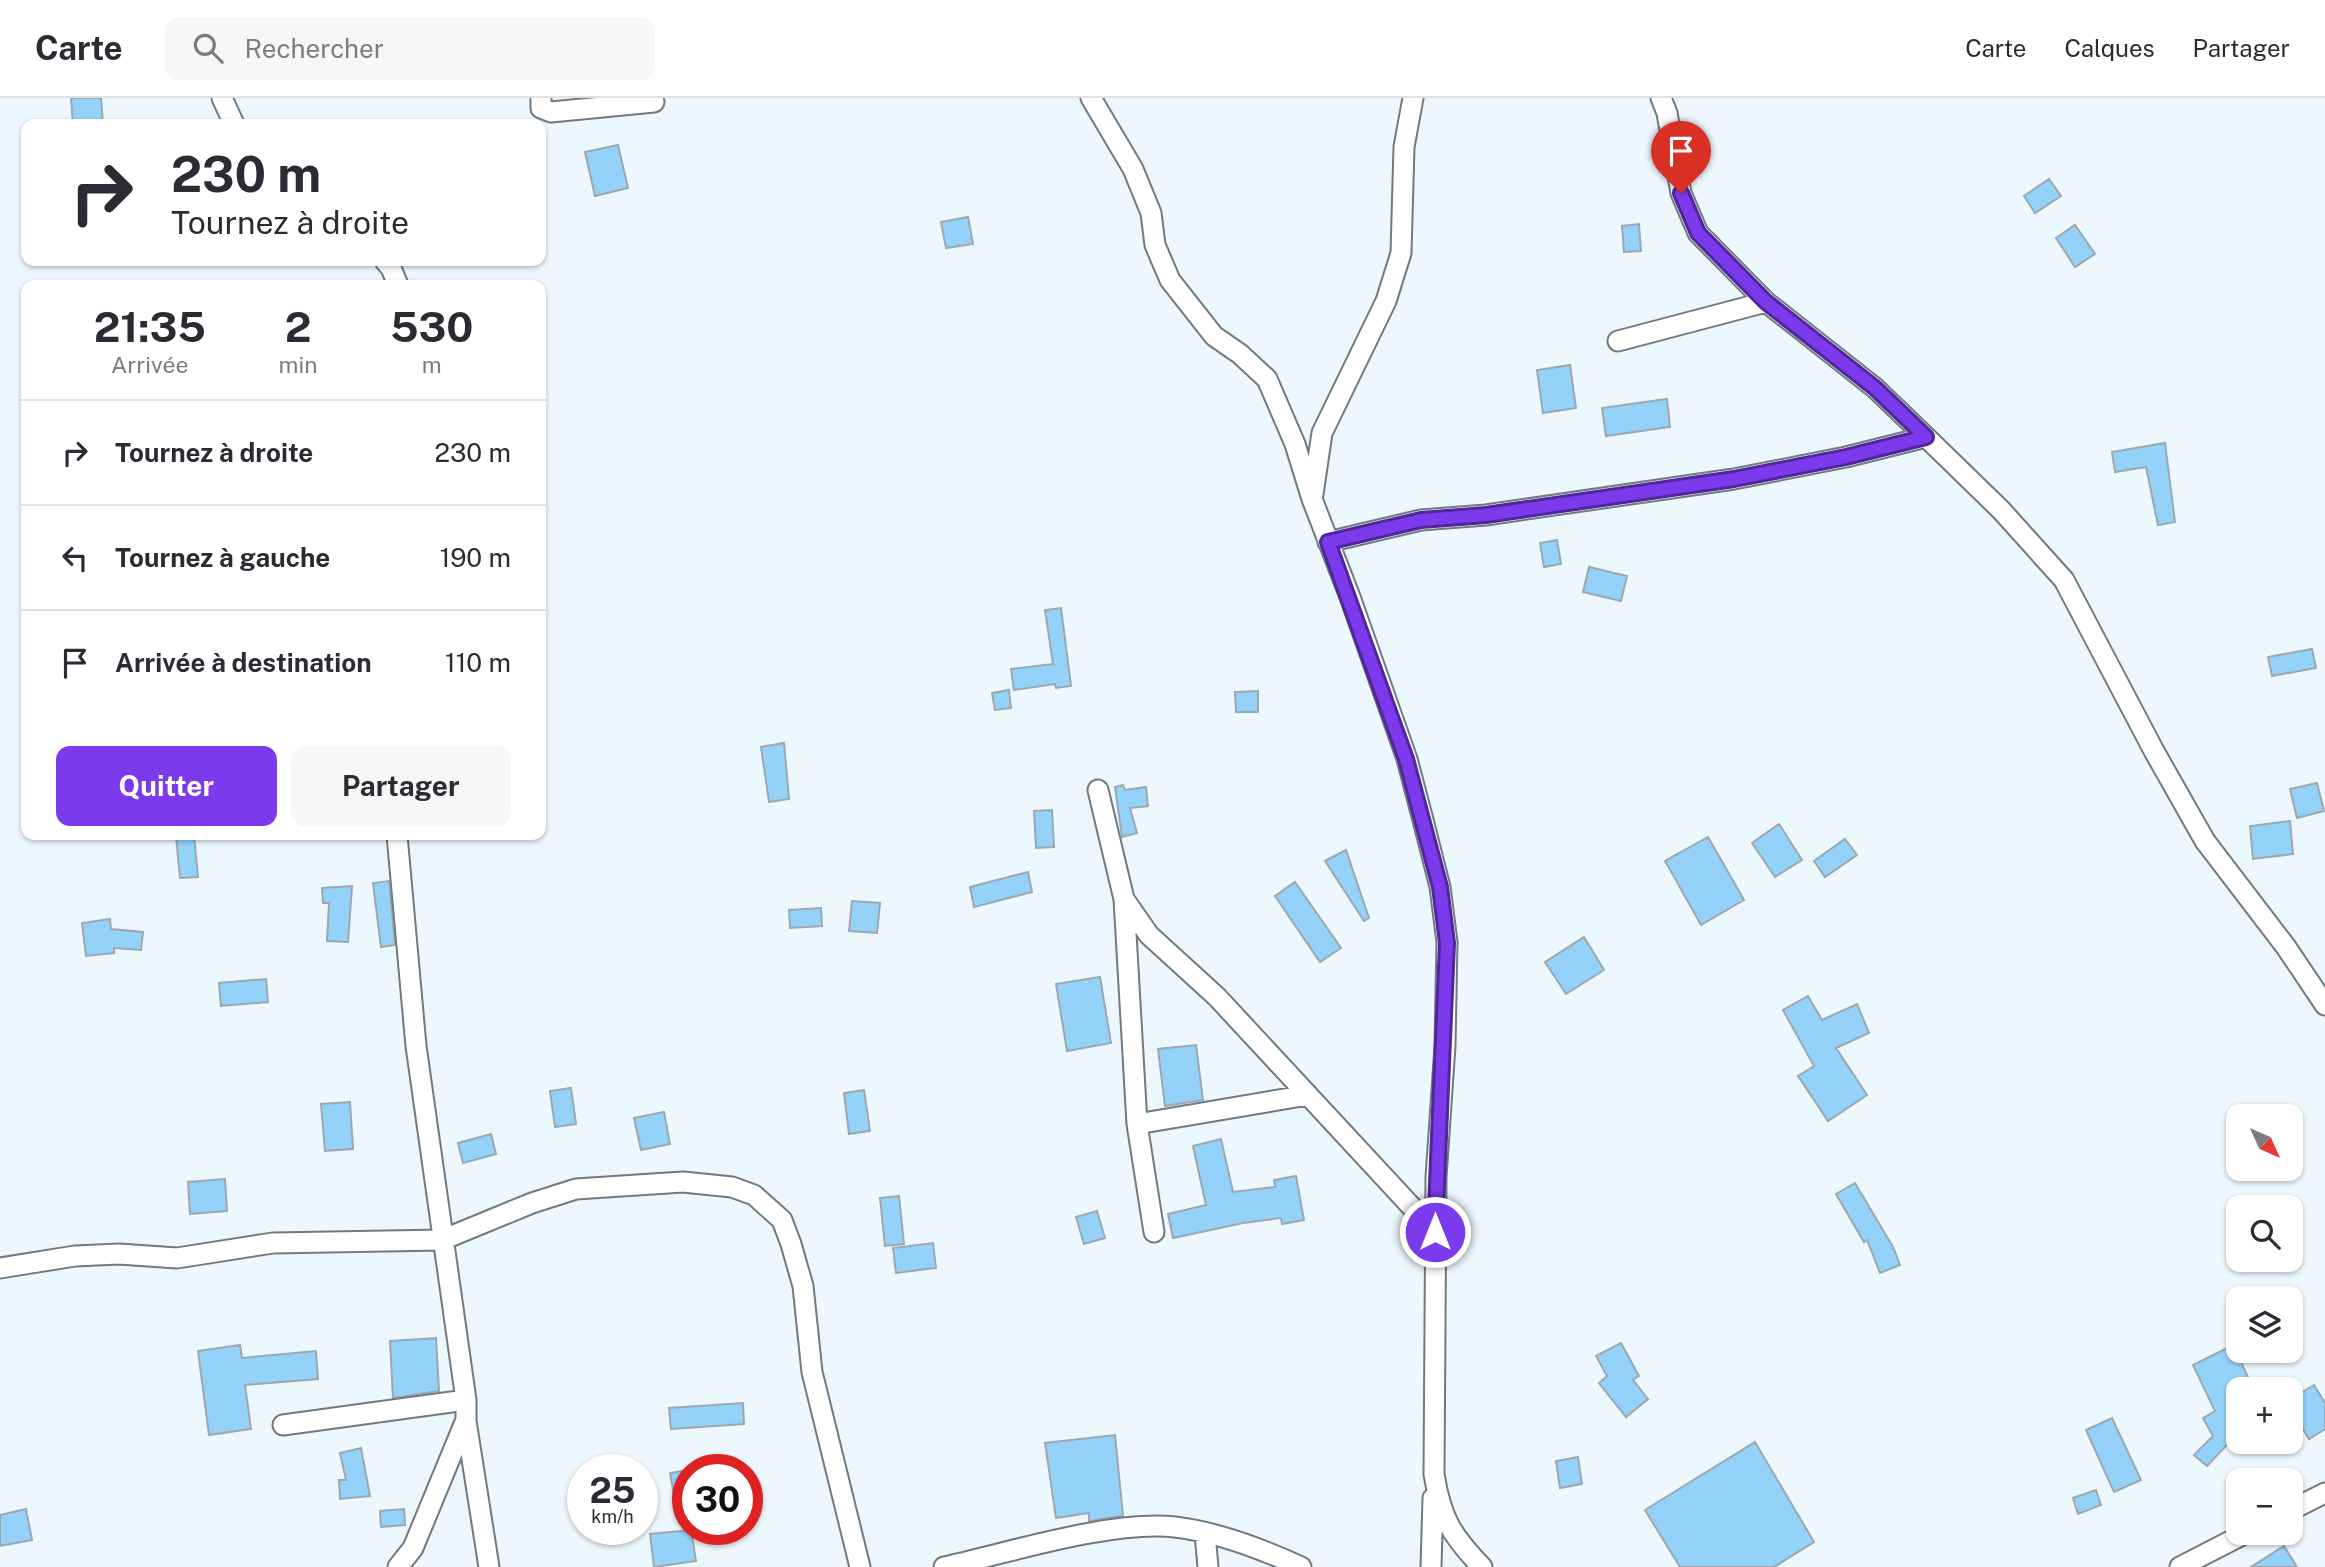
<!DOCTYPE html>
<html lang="fr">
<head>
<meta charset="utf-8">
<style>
	body { margin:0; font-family:"Public Sans",sans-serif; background:#f7f7f7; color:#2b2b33; height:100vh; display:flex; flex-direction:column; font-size:26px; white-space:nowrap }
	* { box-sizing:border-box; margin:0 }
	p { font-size:23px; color:#7c7c81 }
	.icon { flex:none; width:38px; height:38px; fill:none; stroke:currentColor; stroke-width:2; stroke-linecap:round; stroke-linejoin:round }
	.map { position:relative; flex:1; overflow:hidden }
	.panel { position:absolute; left:21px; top:182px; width:525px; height:560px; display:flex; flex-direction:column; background:#fff; border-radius:14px; box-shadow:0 2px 5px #0004 }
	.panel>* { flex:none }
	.top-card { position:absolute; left:21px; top:21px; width:525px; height:147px; border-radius:14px; box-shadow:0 2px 5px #0004; background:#fff; color:#2b2b33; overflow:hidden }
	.needle { width:46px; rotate:135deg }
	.buttons { position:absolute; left:2226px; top:1006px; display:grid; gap:14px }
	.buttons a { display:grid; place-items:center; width:77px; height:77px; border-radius:14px; background:#fff; box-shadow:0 2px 5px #0004; font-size:35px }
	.speed { position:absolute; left:567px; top:1356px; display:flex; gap:14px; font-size:35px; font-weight:700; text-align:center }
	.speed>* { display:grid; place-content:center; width:91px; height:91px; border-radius:50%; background:#fff; box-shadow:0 2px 5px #0004; line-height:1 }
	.speed small { font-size:18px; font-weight:400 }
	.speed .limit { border:10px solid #d22; background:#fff; color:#111 }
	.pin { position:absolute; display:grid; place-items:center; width:60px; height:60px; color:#fff; margin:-72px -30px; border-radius:50% 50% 50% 0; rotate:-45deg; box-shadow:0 0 7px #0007 }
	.pin .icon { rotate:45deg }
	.me { position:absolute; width:77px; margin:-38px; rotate:0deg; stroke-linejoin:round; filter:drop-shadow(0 0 5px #0008) }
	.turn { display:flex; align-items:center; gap:24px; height:147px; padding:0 35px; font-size:32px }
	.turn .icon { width:91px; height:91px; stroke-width:2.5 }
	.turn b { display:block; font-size:49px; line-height:60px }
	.eta { display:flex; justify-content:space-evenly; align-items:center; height:119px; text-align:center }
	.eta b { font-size:42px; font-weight:700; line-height:49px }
	.cta { display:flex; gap:14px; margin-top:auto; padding:14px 35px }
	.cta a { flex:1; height:80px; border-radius:14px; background:#7c3aed; color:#fff; font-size:28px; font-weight:700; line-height:80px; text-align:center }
	.cta a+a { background:#f7f7f7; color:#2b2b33 }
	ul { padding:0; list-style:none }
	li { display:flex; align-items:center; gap:21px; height:105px; padding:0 35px; border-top:2px solid #e1e1e2 }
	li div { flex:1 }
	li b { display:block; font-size:26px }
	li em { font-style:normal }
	header { display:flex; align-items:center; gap:42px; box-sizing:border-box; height:98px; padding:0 35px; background:#fff; border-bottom:2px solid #e1e1e2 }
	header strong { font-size:33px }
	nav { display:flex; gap:38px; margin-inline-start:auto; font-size:24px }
	.search { width:490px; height:63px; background:#f7f7f7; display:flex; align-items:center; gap:18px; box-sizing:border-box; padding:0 24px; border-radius:14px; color:#7c7c81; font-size:26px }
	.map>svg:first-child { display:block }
	.building { fill:#95d2fa; stroke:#9ca8b0; stroke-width:2 }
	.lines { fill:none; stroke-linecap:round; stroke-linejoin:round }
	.minor-casing { stroke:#6f7a82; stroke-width:23 }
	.minor { stroke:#fff; stroke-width:19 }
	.route-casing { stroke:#51269a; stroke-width:18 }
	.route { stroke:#7c3aed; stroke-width:12 }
</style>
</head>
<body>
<header>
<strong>Carte</strong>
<div class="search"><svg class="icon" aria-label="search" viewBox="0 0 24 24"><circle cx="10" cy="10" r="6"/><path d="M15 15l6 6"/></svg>Rechercher</div>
<nav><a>Carte</a><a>Calques</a><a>Partager</a></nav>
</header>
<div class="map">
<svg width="2325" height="1469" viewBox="0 0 2325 1469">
	<rect width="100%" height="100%" fill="#edf7fe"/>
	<path class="building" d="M71 0H101L103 26H73Z
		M618 47 628 90 595 98 585 54Z
		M2049 81 2061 98 2035 115 2024 98Z
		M968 119 973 146 946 150 941 124Z
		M1639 126 1641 153 1624 154 1622 128Z
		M2075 127 2095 156 2075 169 2056 140Z
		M1570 267 1576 310 1543 315 1537 272Z
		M1667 301 1670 329 1606 338 1602 310Z
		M2165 345 2175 424 2158 427 2146 369 2115 374 2112 354Z
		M1557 442 1561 466 1544 469 1540 445Z
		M1589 469 1627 478 1621 503 1583 494Z
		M1061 510 1071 588 1056 590 1055 586 1014 592 1011 571 1053 566 1045 512Z
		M2312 551 2316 570 2272 578 2268 559Z
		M1009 592 1011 610 995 612 992 595Z
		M1258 593V614H1236L1235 594Z
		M784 645 789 701 769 704 761 649Z
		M2317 685 2324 713 2297 720 2290 691Z
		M1123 687 1125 692 1146 689 1148 708 1130 710 1137 735 1122 739 1115 689Z
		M1052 712 1054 749 1036 750 1034 713Z
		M2290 723 2293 756 2253 761 2250 728Z
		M1779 726 1802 762 1775 779 1752 745Z
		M194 737 198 779 180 780 176 739Z
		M1708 739 1744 802 1701 827 1665 763Z
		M1845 741 1857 757 1825 779 1814 763Z
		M1346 752 1369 820 1364 823 1325 763Z
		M1028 774 1032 794 974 809 970 789Z
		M389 783 395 847 381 849 373 785Z
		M1295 784 1341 850 1320 864 1275 798Z
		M352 788 348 844 327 843 329 805H323L322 790Z
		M852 803 880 805 877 835 849 833Z
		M821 810 822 828 790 830 789 812Z
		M110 821 111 831 143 834 141 852 114 850V855L86 858 82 825Z
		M1584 839 1604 872 1566 896 1545 864Z
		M1100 879 1111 945 1067 953 1056 886Z
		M266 881 268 904 221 908 219 885Z
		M1808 898 1822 922 1857 906 1869 935 1836 950 1867 997 1828 1023 1798 978 1814 968 1783 912Z
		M1196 947 1203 1002 1165 1008 1158 951Z
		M571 990 576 1026 555 1029 550 993Z
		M864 992 870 1033 849 1036 844 995Z
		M350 1004 353 1051 325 1053 321 1006Z
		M664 1014 670 1046 641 1052 634 1020Z
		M491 1036 496 1056 463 1065 458 1045Z
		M1221 1041 1233 1094 1275 1089 1274 1082 1296 1078 1304 1122 1282 1126 1281 1120 1243 1125 1173 1140 1168 1116 1206 1107 1193 1048Z
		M225 1081 227 1113 190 1116 188 1084Z
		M1855 1085 1893 1149 1900 1167 1880 1175 1867 1142 1864 1144 1836 1096Z
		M899 1098 904 1146 885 1148 880 1100Z
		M1097 1113 1105 1140 1084 1146 1076 1119Z
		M933 1145 936 1170 896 1175 893 1150Z
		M436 1240 439 1293 393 1300 390 1243Z
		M1621 1245 1639 1278 1633 1282 1648 1301 1626 1319 1599 1285 1607 1278 1596 1258Z
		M240 1247 242 1260 316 1253 318 1281 245 1287 251 1331 209 1337 198 1253Z
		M2233 1247 2254 1292H2238V1335L2207 1368 2194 1357 2213 1338 2203 1320 2215 1313 2193 1267Z
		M2314 1287 2325 1305V1331L2309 1341 2291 1311V1301Z
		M743 1305 744 1326 671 1331 669 1310Z
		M2112 1320 2141 1382 2114 1394 2086 1332Z
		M1115 1337 1123 1418 1089 1423V1415L1056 1420 1045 1345Z
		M1755 1344 1814 1444 1774 1469H1680L1645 1412Z
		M361 1350 370 1398 340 1401 339 1382H346L340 1355Z
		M1578 1359 1582 1386 1560 1390 1556 1363Z
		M688 1372V1424L679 1425 670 1375Z
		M2096 1392 2101 1407 2078 1416 2073 1400Z
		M26 1411 32 1442 0 1448V1417Z
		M404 1411 405 1427 381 1429 380 1413Z
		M691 1432 696 1463 654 1469 650 1436Z
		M2284 1448 2297 1469H2251Z"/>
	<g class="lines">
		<defs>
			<path id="minor" d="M222 0 234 26
				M541 0V10L551 14 654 4
				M1091 0 1133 71 1151 115 1155 147 1170 182 1214 238 1240 256 1267 281 1295 346 1312 401 1350 499 1407 661 1423 722 1440 789 1447 844 1445 948 1436 1079 1434 1376C1441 1420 1451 1437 1482 1469
				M1661 0 1667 15 1681 95 1698 135 1766 204 1875 290 1926 339 2001 412 2064 482 2154 653 2205 743 2286 849 2325 907
				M385 163 391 170 398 187
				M1618 243 1766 204
				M1313 396 1322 335 1386 203 1401 155 1404 49 1413 0
				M1328 444 1421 422 1486 417 1734 381 1846 359 1926 339
				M1098 692 1124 801 1149 837 1217 899 1435 1134
				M397 737 416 948 466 1302V1323L489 1469
				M1124 801 1137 1026 1154 1134
				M1137 1026 1308 997
				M0 1170 75 1158 119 1156 177 1160 273 1145 442 1142 532 1105 576 1091 683 1084 732 1089 754 1097 782 1122 791 1146 803 1188 812 1274 860 1469
				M283 1327 466 1302
				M2291 1412 2325 1395
				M1205 1436 1208 1469
				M398 1469 413 1450 465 1324
				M944 1469C1008 1455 1111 1422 1175 1429 1218 1434 1262 1451 1301 1469
				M1431 1469 1433 1400
				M2180 1469 2246 1435"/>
		</defs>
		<use href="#minor" class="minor-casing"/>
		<use href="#minor" class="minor"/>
	</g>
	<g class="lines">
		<defs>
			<path id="route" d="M1435 1134 1447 845 1440 789 1406 661 1328 444 1421 422 1486 417 1734 381 1846 359 1926 339 1875 290 1766 204 1698 135 1681 95"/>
		</defs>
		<use href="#route" class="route-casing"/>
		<use href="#route" class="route"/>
	</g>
</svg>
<div class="buttons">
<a><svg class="needle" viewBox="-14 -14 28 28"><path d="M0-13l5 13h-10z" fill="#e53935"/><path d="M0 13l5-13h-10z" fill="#7c7c81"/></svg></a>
<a><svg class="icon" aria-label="search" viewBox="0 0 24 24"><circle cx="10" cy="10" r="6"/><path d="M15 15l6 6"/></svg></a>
<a><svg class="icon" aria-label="layers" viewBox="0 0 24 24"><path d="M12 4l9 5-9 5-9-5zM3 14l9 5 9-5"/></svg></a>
<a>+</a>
<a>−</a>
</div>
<div class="speed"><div>25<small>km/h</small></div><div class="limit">30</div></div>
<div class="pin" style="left:1681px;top:95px;background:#d93025"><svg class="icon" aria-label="arrive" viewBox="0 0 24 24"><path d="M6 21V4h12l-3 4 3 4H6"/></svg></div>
<svg class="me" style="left:1435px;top:1134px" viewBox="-20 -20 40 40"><circle r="17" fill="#7c3aed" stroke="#fff" stroke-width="3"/><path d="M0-11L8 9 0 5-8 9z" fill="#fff"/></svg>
<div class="top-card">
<div class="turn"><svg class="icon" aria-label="right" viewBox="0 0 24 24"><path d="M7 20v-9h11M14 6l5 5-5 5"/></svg><div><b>230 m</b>Tournez à droite</div></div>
</div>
<section class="panel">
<div class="eta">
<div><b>21:35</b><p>Arrivée</p></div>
<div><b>2</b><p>min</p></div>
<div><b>530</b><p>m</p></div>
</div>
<ul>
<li><svg class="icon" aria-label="right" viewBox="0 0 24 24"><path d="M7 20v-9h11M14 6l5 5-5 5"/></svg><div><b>Tournez à droite</b></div><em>230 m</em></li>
<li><svg class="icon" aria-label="left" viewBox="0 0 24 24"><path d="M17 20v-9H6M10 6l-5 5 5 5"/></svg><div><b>Tournez à gauche</b></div><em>190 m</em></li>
<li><svg class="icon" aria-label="arrive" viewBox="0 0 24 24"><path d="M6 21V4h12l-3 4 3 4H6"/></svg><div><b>Arrivée à destination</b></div><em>110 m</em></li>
</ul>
<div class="cta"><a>Quitter</a><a>Partager</a></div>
</section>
</div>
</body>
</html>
